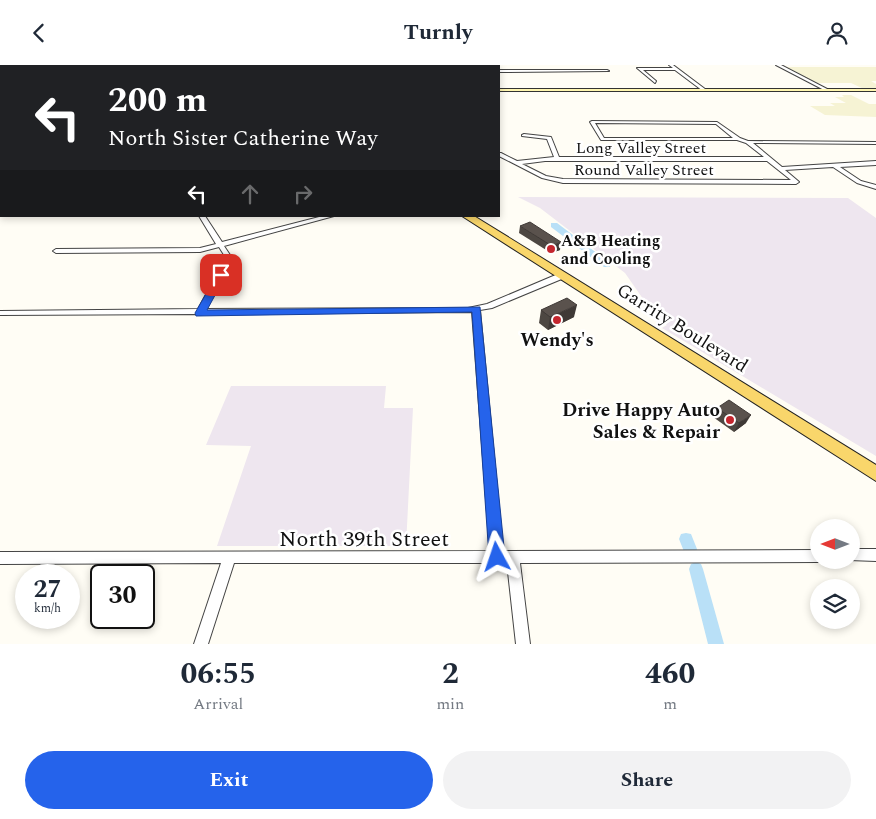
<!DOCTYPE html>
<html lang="en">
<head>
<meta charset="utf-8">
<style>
	body { margin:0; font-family:Spectral,serif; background:#f2f2f3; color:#1f2937; height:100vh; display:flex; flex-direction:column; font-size:19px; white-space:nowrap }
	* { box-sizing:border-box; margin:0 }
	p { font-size:16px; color:#747a83 }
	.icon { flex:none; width:28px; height:28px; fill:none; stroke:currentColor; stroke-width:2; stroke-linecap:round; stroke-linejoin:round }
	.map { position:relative; height:579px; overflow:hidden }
	.side { display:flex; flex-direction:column; background:#fff; flex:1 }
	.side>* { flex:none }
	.banner { position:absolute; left:0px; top:0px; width:500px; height:152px; box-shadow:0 2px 8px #0003; background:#202124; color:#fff; overflow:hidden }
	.needle { width:32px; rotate:270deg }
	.buttons { position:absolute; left:810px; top:454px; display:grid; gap:10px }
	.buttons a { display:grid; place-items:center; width:50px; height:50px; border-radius:50%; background:#fff; box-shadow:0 2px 8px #0003; font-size:25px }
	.speed { position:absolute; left:15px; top:499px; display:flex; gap:10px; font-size:25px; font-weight:700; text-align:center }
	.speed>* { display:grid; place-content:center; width:65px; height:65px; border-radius:50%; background:#fff; box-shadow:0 2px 8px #0003; line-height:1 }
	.speed small { font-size:12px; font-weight:400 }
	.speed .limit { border:2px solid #111; border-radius:8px; background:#fff; color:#111 }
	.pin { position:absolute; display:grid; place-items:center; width:42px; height:42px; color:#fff; margin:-21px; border-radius:10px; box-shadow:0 2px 8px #0006 }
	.me { position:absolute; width:55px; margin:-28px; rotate:355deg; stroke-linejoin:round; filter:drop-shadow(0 0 4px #0008) }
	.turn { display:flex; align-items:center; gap:18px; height:105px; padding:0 25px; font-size:22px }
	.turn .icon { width:65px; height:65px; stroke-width:2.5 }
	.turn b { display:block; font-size:35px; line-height:42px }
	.lanes { display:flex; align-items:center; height:48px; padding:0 25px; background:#0003; justify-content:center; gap:25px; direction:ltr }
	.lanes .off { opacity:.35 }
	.eta { display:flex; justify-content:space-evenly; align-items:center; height:85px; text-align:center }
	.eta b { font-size:30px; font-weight:700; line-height:35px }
	.action { display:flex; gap:10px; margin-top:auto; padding:10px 25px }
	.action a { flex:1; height:58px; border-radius:30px; background:#2563eb; color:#fff; font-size:20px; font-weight:700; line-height:58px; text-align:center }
	.action a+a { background:#f2f2f3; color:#1f2937 }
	header { display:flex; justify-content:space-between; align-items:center; height:65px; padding:0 25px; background:#fff; font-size:22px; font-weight:700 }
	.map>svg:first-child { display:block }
	.industrial { fill:#eee6ef }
	.farmland { fill:#f6f3d4 }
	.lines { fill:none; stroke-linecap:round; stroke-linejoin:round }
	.canal { fill:#b9e0f7; fill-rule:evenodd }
	.street-casing { stroke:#444; stroke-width:2 }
	.secondary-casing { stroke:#333; stroke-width:2 }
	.primary-casing { stroke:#222; stroke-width:2 }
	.highway-casing { stroke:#222; stroke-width:2 }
	.street { fill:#fff; fill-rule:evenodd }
	.secondary { fill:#fff6b0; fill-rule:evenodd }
	.primary { fill:#f9d66b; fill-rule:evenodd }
	.highway { fill:#f5a25d; fill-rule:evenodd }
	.wall { fill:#4d4742 }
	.shaded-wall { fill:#3f3936 }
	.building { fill:#5a524d; stroke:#3f3936 }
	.route { fill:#2563eb; stroke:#184099 }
	.poi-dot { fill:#c4262e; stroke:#fff; stroke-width:2 }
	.labels { text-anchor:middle; stroke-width:5; stroke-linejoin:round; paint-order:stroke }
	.far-street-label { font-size:16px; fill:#111; stroke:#fff }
	.far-poi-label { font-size:16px; font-weight:bold; fill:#111; stroke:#fff; text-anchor:start }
	.street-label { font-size:19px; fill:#111; stroke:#fff }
	.poi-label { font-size:19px; font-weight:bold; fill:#111; stroke:#fff }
	.near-street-label { font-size:22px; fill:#111; stroke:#fff }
</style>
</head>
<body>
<header><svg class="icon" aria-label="back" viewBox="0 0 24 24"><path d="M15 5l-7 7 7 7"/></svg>Turnly<svg class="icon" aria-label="person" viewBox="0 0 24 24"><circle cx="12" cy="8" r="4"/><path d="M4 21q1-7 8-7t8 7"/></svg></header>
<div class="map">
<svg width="876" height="579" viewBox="0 0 876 579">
	<rect width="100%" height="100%" fill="#fffdf5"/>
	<path class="industrial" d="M518 132 848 133 876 153V391L662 263 667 260 657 254 625 208 540 143Z
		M231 321H386L384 343H413L406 481H217L251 381 206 380Z"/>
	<path class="farmland" d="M786 2H876V16H871L876 19V24H864L851 18H817Z
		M842 30H851L869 39H876V52L825 50 810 41H835L830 38H846L835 32H844Z"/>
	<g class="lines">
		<path class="canal" d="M551 158H557L610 198V202H604L551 162Z
			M686 468 691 469 697 484 695 489 690 491 685 489 679 474 681 469Z
			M696 497 701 499 703 504 724 579H708L689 504 691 499Z"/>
		<defs>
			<path id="street" d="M669 0H673L705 24V26H703L675 5H643L656 16 655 18 637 3H673Z
				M776 0H781L829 25 826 26Z
				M499 5H607L609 6 499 7Z
				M592 56 717 57 740 73 748 76 876 77V79L753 78 782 102 876 96V100L840 102 861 116 876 120V124L857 118 833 102 785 105 798 116 799 117 796 119 563 118 542 113 499 91V88H501L517 96 554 92 547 74 522 71V70L524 69 551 72 559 92H764L746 78 737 75H601L590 57ZM595 58 716 59 733 73H604ZM545 96H767L791 115 563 114 546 111 522 99Z
				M199 151H205L222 177 323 151H334L224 181 232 193 206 244 468 243 487 239 558 209H564V213L492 243 480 245 503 486 819 485V495H823L819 497 520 498 530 579H516L507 498 497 499 494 498H234L208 579H194L221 498 0 499V487L490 486 472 247 203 249 200 250 197 249 0 250V246L198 244 226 193 219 182 200 187 56 188 53 186 56 184 200 183 216 179Z
				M851 484H876V496L849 495H851Z"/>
			<path id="secondary" d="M453 0H457V1H453Z
				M499 24H876V26H499Z
				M0 26H1V28H0Z"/>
			<path id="primary" d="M462 151H474L876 400V416Z"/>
			<path id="highway" d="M163 0H169L170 1H164Z
				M0 42H1V46H0Z
				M0 88H1V94H0Z
				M1 101V107L0 108V102Z"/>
		</defs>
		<use href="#street" class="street-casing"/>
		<use href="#secondary" class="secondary-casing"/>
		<use href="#primary" class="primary-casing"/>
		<use href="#highway" class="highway-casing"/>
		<use href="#street" class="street"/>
		<use href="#secondary" class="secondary"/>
		<use href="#primary" class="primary"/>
		<use href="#highway" class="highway"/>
	</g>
	<path class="wall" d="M520 161 560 185 551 188 519 168Z
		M541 245 574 252 548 265 539 258Z
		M717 343 746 358 734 367 713 352Z"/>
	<path class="shaded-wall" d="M561 177 560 185 551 188 552 181Z
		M577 240 574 252 548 265 550 252Z
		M751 350 746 358 734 367 739 358Z"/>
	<path class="building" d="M367 0H421V1H366Z
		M530 157 561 177 552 181 520 161Z
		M567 233 577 240 550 252 541 245Z
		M729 335 751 350 739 358 717 343Z"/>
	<path class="route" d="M218 208 226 210 207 245 480 242 505 492 503 498 497 500 491 498 489 492 472 247 196 251 195 248Z"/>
	<g class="poi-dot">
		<circle cx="551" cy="184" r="5"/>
		<circle cx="557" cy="255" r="5"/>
		<circle cx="730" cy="355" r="5"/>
	</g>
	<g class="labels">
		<g class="far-street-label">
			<text x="641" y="88">Long Valley Street</text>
			<text x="644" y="110">Round Valley Street</text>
		</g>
		<g class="far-poi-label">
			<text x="561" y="181">A&amp;B Heating<tspan x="561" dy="18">and Cooling</tspan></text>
		</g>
		<g class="street-label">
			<text transform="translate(683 262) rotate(32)" y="7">Garrity Boulevard</text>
		</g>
		<g class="poi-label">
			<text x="557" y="281">Wendy's</text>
			<text x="720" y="351" text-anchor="end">Drive Happy Auto<tspan x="720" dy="22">Sales &amp; Repair</tspan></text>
		</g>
		<g class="near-street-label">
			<text x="364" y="481">North 39th Street</text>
		</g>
	</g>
</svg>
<div class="buttons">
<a><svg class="needle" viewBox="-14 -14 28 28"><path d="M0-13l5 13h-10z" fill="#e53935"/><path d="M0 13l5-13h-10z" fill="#747a83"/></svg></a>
<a><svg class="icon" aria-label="layers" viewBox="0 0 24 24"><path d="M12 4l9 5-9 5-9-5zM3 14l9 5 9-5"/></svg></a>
</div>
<div class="speed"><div>27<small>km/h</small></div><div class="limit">30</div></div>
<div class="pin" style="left:221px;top:210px;background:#d93025"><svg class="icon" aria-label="arrive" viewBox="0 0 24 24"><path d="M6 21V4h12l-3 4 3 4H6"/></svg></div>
<svg class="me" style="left:497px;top:492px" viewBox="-20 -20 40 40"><path d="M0-17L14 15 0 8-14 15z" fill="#2563eb" stroke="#fff" stroke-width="4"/></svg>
<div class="banner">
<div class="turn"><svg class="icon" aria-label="left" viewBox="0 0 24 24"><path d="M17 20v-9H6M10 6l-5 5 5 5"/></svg><div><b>200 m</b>North Sister Catherine Way</div></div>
<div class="lanes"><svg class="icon" aria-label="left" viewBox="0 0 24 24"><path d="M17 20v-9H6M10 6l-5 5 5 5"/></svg><svg class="icon off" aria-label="ahead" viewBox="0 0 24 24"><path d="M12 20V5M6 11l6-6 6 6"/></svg><svg class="icon off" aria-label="right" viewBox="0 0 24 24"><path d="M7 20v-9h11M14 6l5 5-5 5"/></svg></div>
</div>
</div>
<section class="side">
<div class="eta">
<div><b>06:55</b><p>Arrival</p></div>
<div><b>2</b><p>min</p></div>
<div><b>460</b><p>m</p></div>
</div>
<div class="action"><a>Exit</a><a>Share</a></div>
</section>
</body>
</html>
